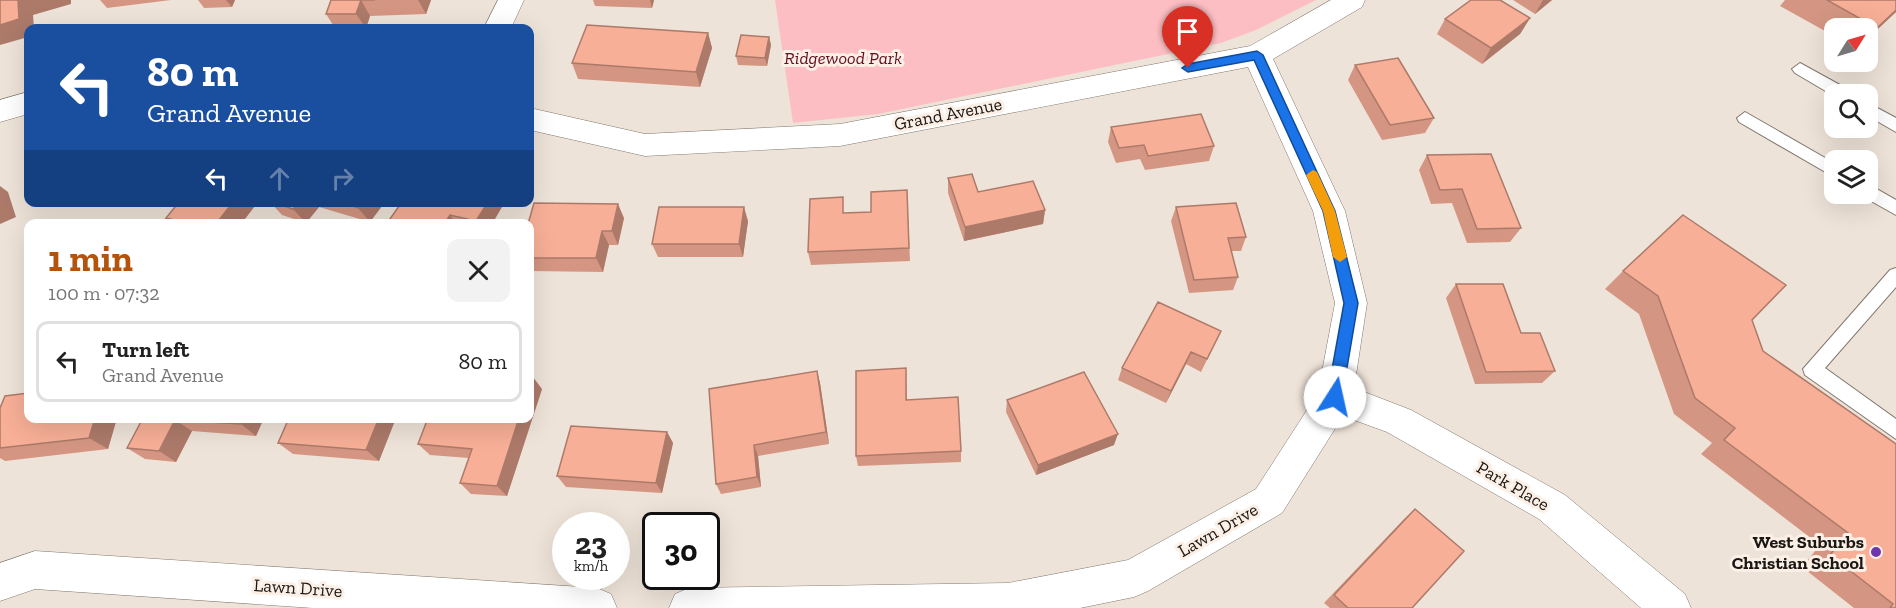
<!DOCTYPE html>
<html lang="en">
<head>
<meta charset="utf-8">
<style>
	body { margin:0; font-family:"Zilla Slab",serif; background:#f2f2f2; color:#222; height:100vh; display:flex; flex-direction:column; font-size:22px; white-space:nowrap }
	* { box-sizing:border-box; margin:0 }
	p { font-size:20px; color:#767676 }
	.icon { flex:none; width:33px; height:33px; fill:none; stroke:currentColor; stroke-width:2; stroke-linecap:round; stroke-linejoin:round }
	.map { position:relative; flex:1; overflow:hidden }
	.drawer { position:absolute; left:24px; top:219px; width:510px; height:204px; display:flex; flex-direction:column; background:#fff; border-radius:12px; box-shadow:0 6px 24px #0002 }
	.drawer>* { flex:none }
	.guide { position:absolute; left:24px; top:24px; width:510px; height:183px; border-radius:12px; box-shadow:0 6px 24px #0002; background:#1a4fa0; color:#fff; overflow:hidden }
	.needle { width:39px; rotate:53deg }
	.buttons { position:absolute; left:1824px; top:18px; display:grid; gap:12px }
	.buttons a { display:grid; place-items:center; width:54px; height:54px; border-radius:12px; background:#fff; box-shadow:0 6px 24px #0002; font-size:30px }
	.speed { position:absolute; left:552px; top:512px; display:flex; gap:12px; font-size:30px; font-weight:700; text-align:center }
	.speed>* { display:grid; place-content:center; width:78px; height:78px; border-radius:50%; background:#fff; box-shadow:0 6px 24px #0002; line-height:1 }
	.speed small { font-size:15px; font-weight:400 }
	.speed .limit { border:3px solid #111; border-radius:9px; background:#fff; color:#111 }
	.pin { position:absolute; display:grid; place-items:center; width:51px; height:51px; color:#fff; margin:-62px -26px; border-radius:50% 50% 50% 0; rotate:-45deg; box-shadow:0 0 6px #0007 }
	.pin .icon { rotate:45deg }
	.me { position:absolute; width:66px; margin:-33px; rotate:10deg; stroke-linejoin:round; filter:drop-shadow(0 0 4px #0008) }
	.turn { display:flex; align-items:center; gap:21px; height:126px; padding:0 24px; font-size:27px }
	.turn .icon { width:78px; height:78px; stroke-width:2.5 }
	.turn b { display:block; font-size:42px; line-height:51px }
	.lanes { display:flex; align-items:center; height:57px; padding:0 24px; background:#0003; justify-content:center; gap:30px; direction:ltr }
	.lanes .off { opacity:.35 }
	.round { display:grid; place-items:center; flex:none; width:63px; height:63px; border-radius:12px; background:#f2f2f2 }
	.head { display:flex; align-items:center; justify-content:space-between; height:102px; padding:0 24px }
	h1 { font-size:36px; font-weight:700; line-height:45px; color:#b45309 }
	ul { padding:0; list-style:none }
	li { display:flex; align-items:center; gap:18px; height:81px; margin:0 12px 9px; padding:0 12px; border:3px solid #e0e0e0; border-radius:12px }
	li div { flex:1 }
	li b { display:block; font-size:22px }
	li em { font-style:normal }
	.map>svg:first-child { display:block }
	.green { fill:#fcbec2 }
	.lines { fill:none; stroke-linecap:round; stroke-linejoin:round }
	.lane-casing { stroke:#81776e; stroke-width:2 }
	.street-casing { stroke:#81776e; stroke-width:1 }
	.lane { fill:#fff; fill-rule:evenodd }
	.street { fill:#fff; fill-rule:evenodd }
	.wall { fill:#d49682 }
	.shaded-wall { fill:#ad7a6a }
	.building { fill:#f7af97; stroke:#ad7a6a; stroke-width:1.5 }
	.route { fill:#1a73e8; stroke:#114b97; stroke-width:1.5 }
	.slow { fill:#f59e0b }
	.poi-dot { fill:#6d36ac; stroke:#fcf0e6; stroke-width:2 }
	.labels { text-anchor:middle; stroke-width:6; stroke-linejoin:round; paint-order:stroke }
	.park-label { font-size:18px; font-style:italic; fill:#620f21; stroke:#fcf0e6 }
	.street-label { font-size:18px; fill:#1b1714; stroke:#fcf0e6 }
	.poi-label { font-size:18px; font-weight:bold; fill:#1b1714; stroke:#fcf0e6; text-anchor:end }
</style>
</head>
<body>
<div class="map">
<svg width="1896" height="608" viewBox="0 0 1896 608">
	<rect width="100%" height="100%" fill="#eee3d8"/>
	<path class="green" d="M775 0H1316L1256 30 1221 43 878 114 793 123Z"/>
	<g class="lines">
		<defs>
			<path id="lane" d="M1800 63 1849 90 1851 94 1834 96 1795 73 1792 69Z
				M1868 103 1896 118V132L1868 116Z
				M1745 112 1834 163V177L1739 122 1737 118Z
				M1868 184 1896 200V215L1862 196 1861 194H1868Z
				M1896 268V287L1825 368 1896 419V439L1805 375 1803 369 1890 270Z"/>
			<path id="street" d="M498 0H524L511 28H484Z
				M1331 0H1365L1362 7 1273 59 1345 211 1367 303 1354 388 1411 410 1565 495 1685 594 1691 608H1641L1539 519 1387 432 1343 416 1282 513 1148 591 1134 597 1080 608H669L675 594 689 588 1008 583 1128 560 1256 489 1318 393 1335 303 1313 211 1248 67 840 146 645 156 530 130V108L645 134 840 124 1250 46Z
				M28 92V114L0 122V100Z
				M35 551 597 588 611 594 617 608H313L35 589 0 601V563Z"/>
		</defs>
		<use href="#lane" class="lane-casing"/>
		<use href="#street" class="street-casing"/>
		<use href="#lane" class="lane"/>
		<use href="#street" class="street"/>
	</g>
	<path class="wall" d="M100 0H171L107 8Z
		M198 0H235L232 7 204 8Z
		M331 0H431L426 14 370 16 366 28H335L326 14Z
		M593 0H654L652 8 595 6Z
		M1513 0H1552L1535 14Z
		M1785 0H1896V12L1868 38V28H1834V36L1780 6Z
		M1530 18 1520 34 1482 64 1437 34 1445 19Z
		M708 33 712 48 700 87 578 79 572 63Z
		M769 37 771 45 767 66 738 65 736 56Z
		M1355 65 1434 118 1425 133 1382 140 1348 80Z
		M1111 127 1214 146 1209 161 1145 170 1140 159 1116 163 1108 142Z
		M1427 155 1521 228 1510 242 1467 243 1452 203 1431 204 1419 170Z
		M948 178 978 192 1045 210 1043 224 964 241 948 193Z
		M907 190 910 261 811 265 808 252 845 213 871 212Z
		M179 202H258L241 224H173L166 218Z
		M270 202H385L370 222 319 207 306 223 282 215Z
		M402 202 492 224H388L387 223Z
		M1176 207 1246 237 1241 251H1231L1238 277 1233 290 1189 293 1171 221Z
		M624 218 618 245H609L603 272 530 271V224Z
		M748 221 743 257H658L652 244Z
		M1623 271 1752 320 1763 351 1896 608H1854L1802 567 1820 545 1701 454 1712 443 1674 414 1639 314 1605 289Z
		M1456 284 1521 333 1555 371 1542 383 1475 384 1446 298Z
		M1221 331 1201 372 1186 364 1166 403 1118 380 1122 368Z
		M906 368 907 400 961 451V462L858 466 856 456Z
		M817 371 820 383 829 444 758 456 761 487 721 494 716 484Z
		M542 389 507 496 471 494 460 483 469 458 430 455 418 444Z
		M1007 400 1114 445 1036 475 1006 412Z
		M0 408 117 418 108 449 5 461 0 458Z
		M143 418H264L256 436 192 431 176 462 145 459 127 448Z
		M396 418 379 461 293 454 278 443Z
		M667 432 673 443 662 493 566 487 557 476Z
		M1415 509 1412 608H1330L1324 603 1404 519Z"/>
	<path class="shaded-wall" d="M18 0H71V4L33 15 34 28H28V37L0 45V25Z
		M226 0H235L232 7Z
		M361 0 370 16 366 28 356 14Z
		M418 0H431L426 14Z
		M650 0H654L652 8Z
		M1543 0H1552L1535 14Z
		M1896 10V12L1868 38 1877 28Z
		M1530 18 1520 34 1482 64 1491 48Z
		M708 33 712 48 700 87 696 72Z
		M769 37 771 45 767 66 765 58Z
		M0 186 8 192 16 217 0 224Z
		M233 202H258L241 224H216Z
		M299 202H315L319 207 306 223 293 209Z
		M363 202H385L370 222 358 208Z
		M488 202H505L492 224H477L476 221Z
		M618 204 624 218 618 245 612 231Z
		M744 207 748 221 743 257 739 244Z
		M1045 210 1043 224 964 241 965 227Z
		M450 215 456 224H444Z
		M602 231 609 245 603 272 596 258Z
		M1191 352 1186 364 1166 403 1171 391Z
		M817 371 820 383 829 444 826 432Z
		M533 377 542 389 507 496 497 486 519 418H530V387Z
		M95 418H117L108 449 89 438Z
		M243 418H264L256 436 241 424Z
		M379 418H396L379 461 366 450Z
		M175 420 192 431 176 462 159 451Z
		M667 432 673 443 662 493 656 483Z
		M1118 434 1114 445 1036 475 1038 465Z
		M754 445 758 456 761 487 757 477Z"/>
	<path class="building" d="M0 0H18L19 19 0 25Z
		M331 0H375H361L356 14H326Z
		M1471 0H1500L1530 18 1491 48 1445 19Z
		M1827 0H1896V10L1877 28Z
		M587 25 708 33 696 72 572 63Z
		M741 35 769 37 765 58 736 56Z
		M1398 58 1434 118 1390 125 1355 65Z
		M1201 114 1214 146 1148 156 1144 145 1119 148 1111 127Z
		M1491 154 1521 228 1477 229 1462 189 1440 190 1427 155Z
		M972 174 978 192 1033 181 1045 210 965 227 948 178Z
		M907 190 909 248 808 252 810 199 843 197V213L871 212V192Z
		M179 202H233L216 224H190L166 218Z
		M273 202H299L293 209Z
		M340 202H363L358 208Z
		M402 202H488L476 221 450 215 444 224H391L387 223Z
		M534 203 618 204 612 231H602L596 258H530V224H528Z
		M1236 203 1246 237 1228 238 1238 277 1194 280 1176 207Z
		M659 207H744L739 244H652Z
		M1683 215 1786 285 1752 320 1763 351 1896 444V608H1890L1893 604 1830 555 1848 533 1724 440 1735 428 1695 398 1658 296 1623 271Z
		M1456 284H1503L1521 333H1540L1555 371 1486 372Z
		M1158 302 1221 331 1207 359 1191 352 1171 391 1122 368Z
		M906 368V400L958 397 961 451 856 456V371Z
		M817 371 826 432 754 445 757 477 716 484 709 389Z
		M1084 372 1118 434 1038 465 1007 400Z
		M530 377H533L530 387Z
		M28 393V418H95L89 438 0 448V408L5 396Z
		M143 418H243L241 424 175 420 159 451 127 448Z
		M289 418H379L366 450 278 443Z
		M428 418H519L497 486 460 483 472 449 418 444Z
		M571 426 667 432 656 483 557 476Z
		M1415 509 1464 551 1412 608H1348L1334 595Z"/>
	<path class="route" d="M1257 51 1263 55 1335 211 1358 303 1342 397 1335 404 1327 397 1344 303 1323 211 1254 60 1188 72 1182 68 1188 64Z"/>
	<path class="slow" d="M1313 170 1317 172 1335 211 1347 257 1340 262 1333 257 1323 211 1306 175Z"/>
	<circle class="poi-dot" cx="1876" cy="552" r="6"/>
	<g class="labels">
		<g class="park-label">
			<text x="843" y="64">Ridgewood Park</text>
		</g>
		<g class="street-label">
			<text transform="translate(948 114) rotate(-11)" y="6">Grand Avenue</text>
			<text transform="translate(1513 486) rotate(30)" y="6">Park Place</text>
			<text transform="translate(1218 530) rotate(-30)" y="6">Lawn Drive</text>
			<text transform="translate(298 588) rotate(4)" y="6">Lawn Drive</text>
		</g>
		<g class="poi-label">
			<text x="1864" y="548">West Suburbs<tspan x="1864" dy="21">Christian School</tspan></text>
		</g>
	</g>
</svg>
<div class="buttons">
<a><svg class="needle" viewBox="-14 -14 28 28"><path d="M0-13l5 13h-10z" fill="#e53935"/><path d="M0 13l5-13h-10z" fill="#767676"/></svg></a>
<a><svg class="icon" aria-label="search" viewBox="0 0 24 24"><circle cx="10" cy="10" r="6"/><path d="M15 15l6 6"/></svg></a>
<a><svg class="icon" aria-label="layers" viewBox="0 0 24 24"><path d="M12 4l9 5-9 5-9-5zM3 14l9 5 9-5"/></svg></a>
</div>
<div class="speed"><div>23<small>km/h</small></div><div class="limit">30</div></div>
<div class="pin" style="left:1188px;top:68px;background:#d93025"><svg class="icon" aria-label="arrive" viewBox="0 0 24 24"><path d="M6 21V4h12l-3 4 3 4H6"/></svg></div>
<svg class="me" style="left:1335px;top:397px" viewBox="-20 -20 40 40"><circle r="19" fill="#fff"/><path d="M0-13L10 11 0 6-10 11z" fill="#1a73e8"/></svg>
<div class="guide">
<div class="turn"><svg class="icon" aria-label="left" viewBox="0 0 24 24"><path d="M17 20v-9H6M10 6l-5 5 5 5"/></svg><div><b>80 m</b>Grand Avenue</div></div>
<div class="lanes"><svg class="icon" aria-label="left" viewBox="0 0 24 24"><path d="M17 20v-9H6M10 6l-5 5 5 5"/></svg><svg class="icon off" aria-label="ahead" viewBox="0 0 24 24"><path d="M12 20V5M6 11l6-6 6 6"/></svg><svg class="icon off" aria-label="right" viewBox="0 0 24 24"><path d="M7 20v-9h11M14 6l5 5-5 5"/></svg></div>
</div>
<section class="drawer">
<div class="head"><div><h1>1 min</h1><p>100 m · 07:32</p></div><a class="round"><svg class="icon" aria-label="close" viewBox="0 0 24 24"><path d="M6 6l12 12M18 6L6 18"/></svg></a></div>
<ul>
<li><svg class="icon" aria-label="left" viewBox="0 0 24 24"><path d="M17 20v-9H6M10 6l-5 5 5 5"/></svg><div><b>Turn left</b><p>Grand Avenue</p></div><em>80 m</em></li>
</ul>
</section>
</div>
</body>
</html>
